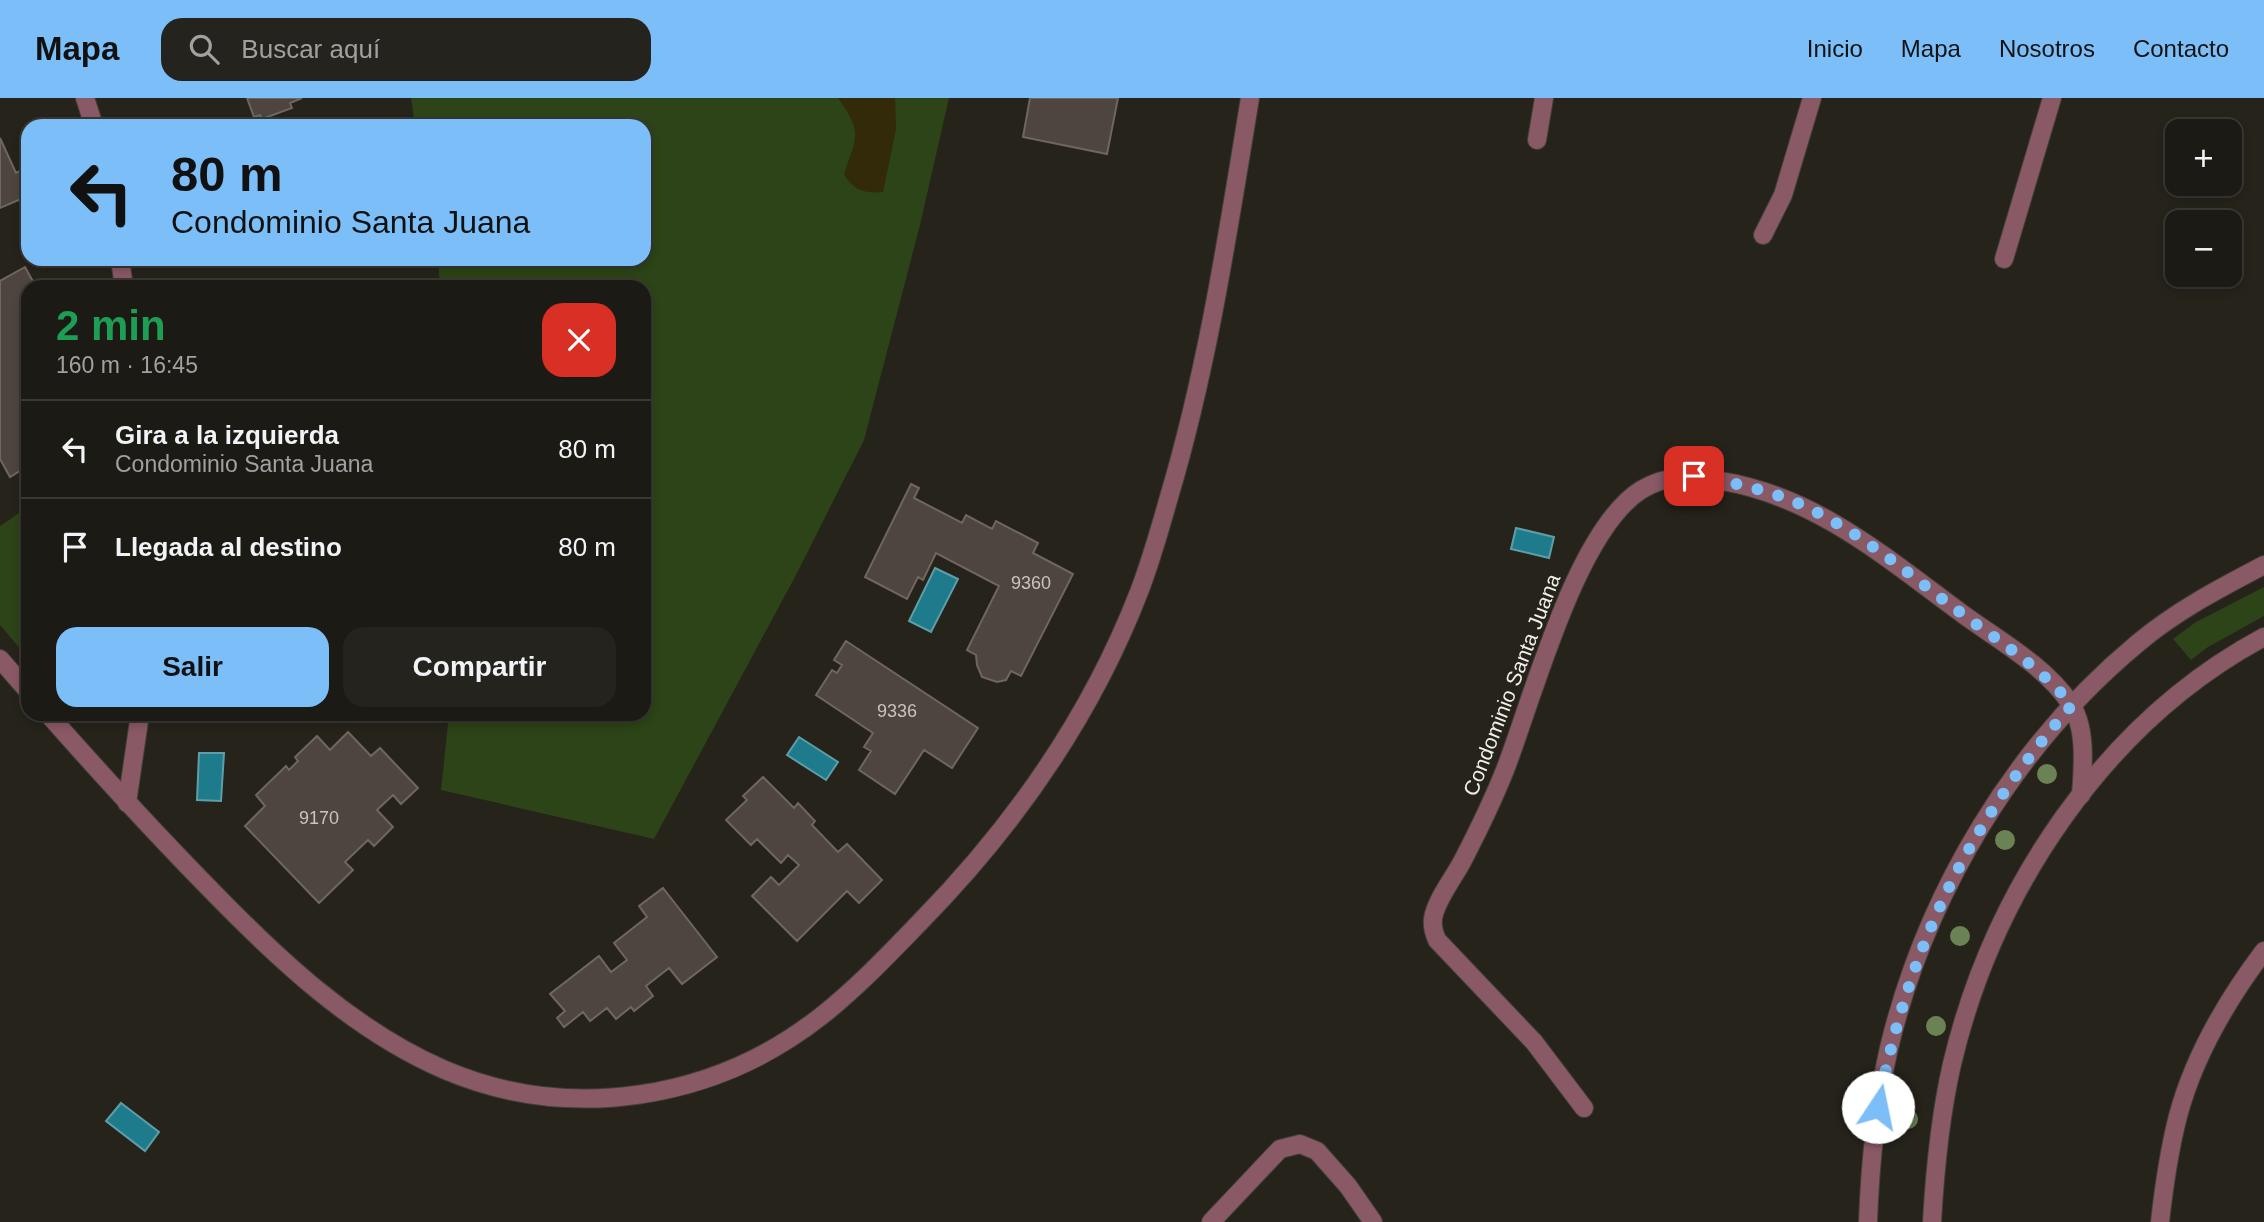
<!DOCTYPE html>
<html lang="es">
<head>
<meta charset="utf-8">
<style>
	body { margin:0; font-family:Helvetica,sans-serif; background:#25231d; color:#f1f3f6; height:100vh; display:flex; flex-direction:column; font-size:26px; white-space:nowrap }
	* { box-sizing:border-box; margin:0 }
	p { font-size:23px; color:#a0a1a0 }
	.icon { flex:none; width:38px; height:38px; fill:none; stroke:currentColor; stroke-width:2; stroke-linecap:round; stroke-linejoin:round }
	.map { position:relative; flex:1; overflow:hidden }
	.side { position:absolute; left:21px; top:182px; width:630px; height:441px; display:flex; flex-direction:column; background:#1c1a14; border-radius:21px; box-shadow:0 4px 10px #0003,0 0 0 2px #3a3834 }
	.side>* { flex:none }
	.banner { position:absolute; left:21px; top:21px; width:630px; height:147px; border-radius:21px; box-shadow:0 4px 10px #0003,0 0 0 2px #3a3834; background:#7bbef8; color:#111; overflow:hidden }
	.fabs { position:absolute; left:2165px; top:21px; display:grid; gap:14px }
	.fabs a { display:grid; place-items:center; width:77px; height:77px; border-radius:14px; background:#1c1a14; box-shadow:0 4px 10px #0003,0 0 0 2px #3a3834; font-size:35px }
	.pin { position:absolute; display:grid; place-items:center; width:60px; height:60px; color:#fff; margin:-30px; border-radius:14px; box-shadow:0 4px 10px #0006 }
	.me { position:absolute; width:77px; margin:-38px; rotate:11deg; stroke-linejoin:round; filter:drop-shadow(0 0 5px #0008) }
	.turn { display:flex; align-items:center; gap:24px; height:147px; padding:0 35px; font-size:32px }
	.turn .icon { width:91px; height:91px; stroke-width:2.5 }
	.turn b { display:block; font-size:49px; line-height:60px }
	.round { display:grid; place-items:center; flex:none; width:74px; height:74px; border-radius:21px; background:#25231d }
	.overview { display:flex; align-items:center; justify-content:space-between; height:119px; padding:0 35px }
	h1 { font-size:42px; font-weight:700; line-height:52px; color:#1e9e55 }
	.action { display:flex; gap:14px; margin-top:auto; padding:14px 35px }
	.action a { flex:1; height:80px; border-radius:21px; background:#7bbef8; color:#111; font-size:28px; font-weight:700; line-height:80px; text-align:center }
	.action a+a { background:#25231d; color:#f1f3f6 }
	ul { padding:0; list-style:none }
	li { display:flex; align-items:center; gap:21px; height:98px; padding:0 35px; border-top:2px solid #3a3834 }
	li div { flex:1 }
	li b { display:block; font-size:26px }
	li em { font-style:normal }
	header { display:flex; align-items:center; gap:42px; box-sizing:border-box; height:98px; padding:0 35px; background:#7bbef8; color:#111 }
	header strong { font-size:33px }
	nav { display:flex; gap:38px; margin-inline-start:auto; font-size:24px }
	.search { width:490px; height:63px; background:#25231d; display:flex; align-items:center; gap:18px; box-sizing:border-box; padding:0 24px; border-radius:21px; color:#a0a1a0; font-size:26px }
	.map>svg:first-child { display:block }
	.green { fill:#2c4417 }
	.sand { fill:#322a09 }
	.water { fill:#1e7b8c; stroke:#5d9ea8; stroke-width:2 }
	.building { fill:#4d453e; stroke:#6f665f; stroke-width:2 }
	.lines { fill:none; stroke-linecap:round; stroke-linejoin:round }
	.minor-casing { stroke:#424038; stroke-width:20 }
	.minor { stroke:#8a5966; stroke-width:18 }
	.tree { fill:#6b8354 }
	.route { stroke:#7bbef8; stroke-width:12; stroke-dasharray:0 21.6 }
	.labels { text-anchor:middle; stroke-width:7; stroke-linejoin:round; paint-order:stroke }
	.number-label { font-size:18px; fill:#c8c4be }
	.street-label { font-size:21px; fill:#f1efe9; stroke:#26231b }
</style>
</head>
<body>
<header>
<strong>Mapa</strong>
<div class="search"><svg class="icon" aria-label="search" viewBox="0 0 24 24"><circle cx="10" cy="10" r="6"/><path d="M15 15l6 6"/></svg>Buscar aquí</div>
<nav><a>Inicio</a><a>Mapa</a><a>Nosotros</a><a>Contacto</a></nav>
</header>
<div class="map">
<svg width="2264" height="1124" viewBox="0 0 2264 1124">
	<rect width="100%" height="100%" fill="#26231b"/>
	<path class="green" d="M411 0H949L920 127 864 342 796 477 654 741 441 692 449 616H644V189H440L438 161H644V28H415Z
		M28 409V560L0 527V428Z
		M2264 489V518L2208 549 2191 562 2173 541 2196 524Z"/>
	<path class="sand" d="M838 0H895L896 31 883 94C866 96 852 92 844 76 857 38 863 35 838 0Z"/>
	<path class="water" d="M1516 430 1554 439 1549 460 1511 451Z
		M935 470 958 481 931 534 909 523Z
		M799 639 838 664 826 682 787 657Z
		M199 655H224L221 703 197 702Z
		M121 1005 159 1034 145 1053 106 1023Z"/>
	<path class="building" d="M247 0H302L290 5 292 10 262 21 260 17 254 19Z
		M1030 0H1118L1107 56 1023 39Z
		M0 40 16 75 20 73 28 89V98L0 110Z
		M25 169 36 189H28V253L26 254 28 257V368L10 379 0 361V183Z
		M911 386 919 390 914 400 962 425 966 417 992 431 996 423 1038 445 1033 455 1073 476 1021 578 1011 573 1006 582 997 584 982 579 977 567 976 557 967 552 999 488 936 455 923 482 918 479 907 501 865 479Z
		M846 543 978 630 952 670 924 652 895 696 859 672 871 653 864 649 873 635 816 597 832 572 837 575 842 567 834 562Z
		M348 634 371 658 380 650 418 690 401 706 393 697 377 712 393 729 374 748 368 742 345 764 353 772 319 805 245 728 265 708 256 697 286 668 289 672 298 663 295 659 317 638 330 652Z
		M763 679 794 710 798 705 815 723 812 727 838 754 847 746 882 782 859 805 847 793 797 843 752 798 771 779 779 787 799 767 788 757 781 765 757 741 751 747 726 722 747 702 743 698Z
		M663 790 717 859 682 886 669 870 646 888 653 898 634 913 631 909 616 921 607 910 590 923 583 914 564 929 557 920 565 913 550 896 599 858 611 874 627 862 614 845 647 819 639 808Z"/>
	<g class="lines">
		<defs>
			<path id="minor" d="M85 0 94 28
				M1537 42 1544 0
				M1763 137 1783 97 1812 0
				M120 161 124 189
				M2004 161 2052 0
				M0 561 28 593
				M48 616C101 676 154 734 210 791 278 861 354 933 445 972 570 1025 714 1002 820 919 857 890 889 856 921 823 1014 728 1091 618 1139 494 1151 463 1160 431 1169 399 1208 268 1228 134 1250 0
				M127 705 140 616
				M1584 1010 1534 944 1437 842C1434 835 1432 828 1433 821 1435 803 1455 778 1463 762 1478 733 1493 702 1505 672 1533 600 1576 433 1641 392 1667 376 1692 378 1721 383 1816 398 1889 462 1964 517 2000 543 2045 568 2070 605 2087 629 2083 669 2081 697
				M1211 1124 1280 1051 1300 1046 1317 1053 1348 1088 1373 1124
				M1868 1124C1870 1066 1876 1007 1889 950 1926 795 2015 647 2138 545 2176 513 2220 490 2264 467
				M1932 1124C1935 1071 1940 1018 1952 966 1993 792 2105 624 2264 539
				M2160 1124C2164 1088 2169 1053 2178 1018 2194 958 2227 902 2264 853"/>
		</defs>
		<use href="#minor" class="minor-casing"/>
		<use href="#minor" class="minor"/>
	</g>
	<g class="tree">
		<circle cx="2047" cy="676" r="10"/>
		<circle cx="2005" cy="742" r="10"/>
		<circle cx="1960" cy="838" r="10"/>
		<circle cx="1936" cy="928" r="10"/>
		<circle cx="1908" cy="1021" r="10"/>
	</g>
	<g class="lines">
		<path class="route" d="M1694 378C1722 383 1750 388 1777 397 1846 421 1903 472 1961 515 2000 544 2041 570 2072 607 1965 730 1909 850 1878 1009"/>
	</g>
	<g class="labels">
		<g class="number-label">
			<text x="1031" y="491">9360</text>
			<text x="897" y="619">9336</text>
			<text x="319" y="726">9170</text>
		</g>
		<g class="street-label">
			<text transform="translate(1512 587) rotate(-69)" y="7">Condominio Santa Juana</text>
		</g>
	</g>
</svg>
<div class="fabs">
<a>+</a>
<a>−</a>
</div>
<div class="pin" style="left:1694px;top:378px;background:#d93025"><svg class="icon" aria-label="arrive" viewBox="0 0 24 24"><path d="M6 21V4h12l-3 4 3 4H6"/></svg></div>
<svg class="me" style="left:1878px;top:1009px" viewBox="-20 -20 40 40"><circle r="19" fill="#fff"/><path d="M0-13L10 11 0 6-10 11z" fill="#7bbef8"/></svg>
<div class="banner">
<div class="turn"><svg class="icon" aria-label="left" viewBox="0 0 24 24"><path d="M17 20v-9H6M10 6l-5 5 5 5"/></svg><div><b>80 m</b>Condominio Santa Juana</div></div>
</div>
<section class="side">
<div class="overview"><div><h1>2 min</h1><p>160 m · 16:45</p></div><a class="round" style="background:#d93025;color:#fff"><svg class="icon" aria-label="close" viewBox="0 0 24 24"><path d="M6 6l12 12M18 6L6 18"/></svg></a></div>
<ul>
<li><svg class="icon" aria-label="left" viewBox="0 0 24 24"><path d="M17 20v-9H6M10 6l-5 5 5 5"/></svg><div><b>Gira a la izquierda</b><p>Condominio Santa Juana</p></div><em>80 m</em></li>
<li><svg class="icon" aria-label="arrive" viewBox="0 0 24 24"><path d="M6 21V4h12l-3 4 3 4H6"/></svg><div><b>Llegada al destino</b></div><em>80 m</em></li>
</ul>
<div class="action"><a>Salir</a><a>Compartir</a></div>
</section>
</div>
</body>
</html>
